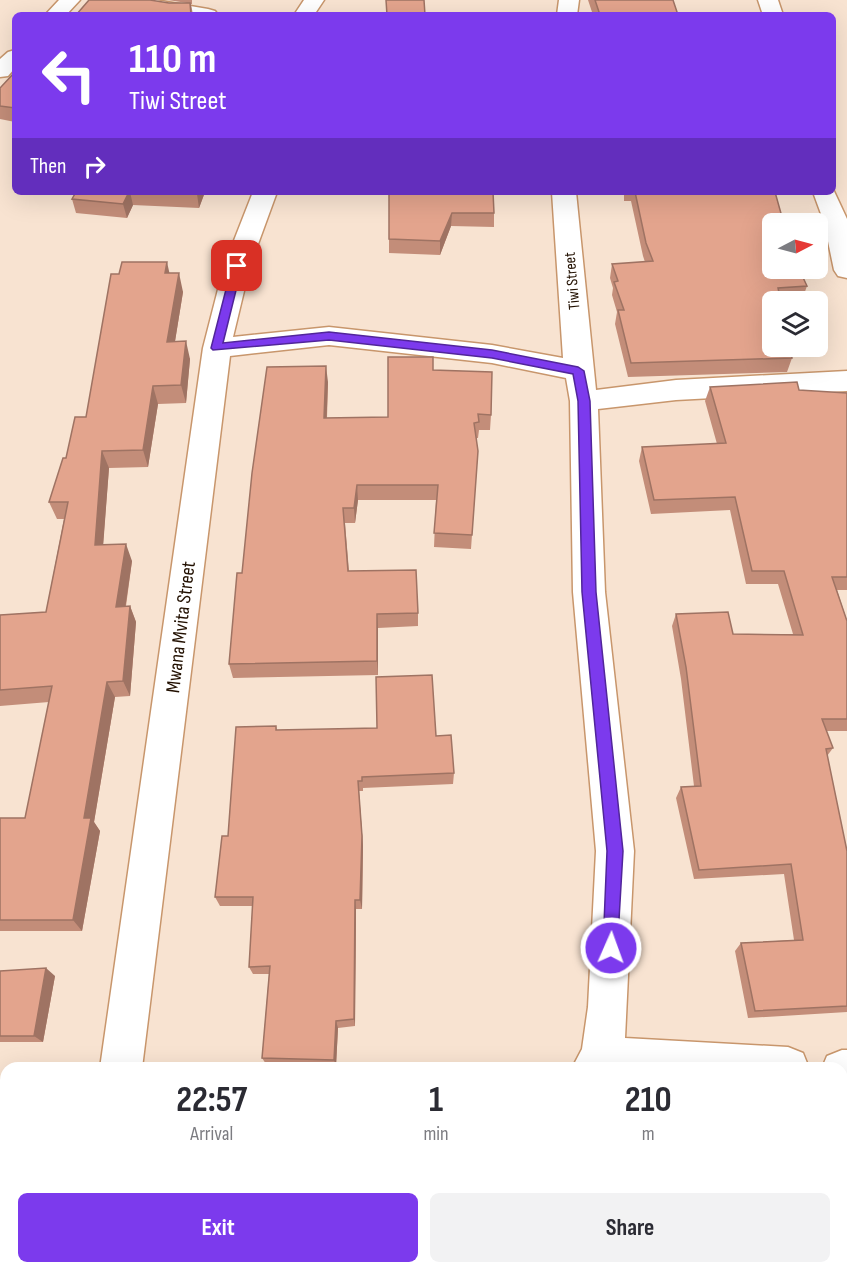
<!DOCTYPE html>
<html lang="en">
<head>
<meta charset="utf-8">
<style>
	body { margin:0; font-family:"Sofia Sans Condensed",sans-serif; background:#f2f2f3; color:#2b2b33; height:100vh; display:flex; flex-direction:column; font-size:22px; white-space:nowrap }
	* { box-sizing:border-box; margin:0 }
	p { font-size:20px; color:#7c7c81 }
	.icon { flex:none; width:33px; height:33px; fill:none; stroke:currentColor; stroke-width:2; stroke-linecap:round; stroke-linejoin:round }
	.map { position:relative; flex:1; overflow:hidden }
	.panel { position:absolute; left:0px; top:1062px; width:848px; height:212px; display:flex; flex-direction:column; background:#fff; border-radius:18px 18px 0 0; box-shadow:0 6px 24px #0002 }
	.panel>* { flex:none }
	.banner { position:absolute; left:12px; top:12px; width:824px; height:183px; border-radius:9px; box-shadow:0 6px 24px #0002; background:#7c3aed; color:#fff; overflow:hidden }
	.needle { width:39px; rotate:84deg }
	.fabs { position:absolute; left:762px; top:213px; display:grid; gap:12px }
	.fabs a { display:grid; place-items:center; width:66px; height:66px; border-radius:9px; background:#fff; box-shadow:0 6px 24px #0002; font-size:30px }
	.pin { position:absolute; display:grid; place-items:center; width:51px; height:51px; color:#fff; margin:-26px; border-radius:12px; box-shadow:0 3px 9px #0006 }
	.me { position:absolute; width:66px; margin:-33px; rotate:2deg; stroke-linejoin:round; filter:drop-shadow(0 0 4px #0008) }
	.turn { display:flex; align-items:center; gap:21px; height:126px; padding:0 18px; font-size:27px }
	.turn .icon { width:78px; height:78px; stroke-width:2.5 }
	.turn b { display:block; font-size:42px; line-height:51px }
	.then { display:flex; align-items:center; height:57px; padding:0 18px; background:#0003; gap:12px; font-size:22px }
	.eta { display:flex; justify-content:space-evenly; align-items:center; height:102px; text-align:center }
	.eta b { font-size:36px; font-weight:700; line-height:42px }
	.button { display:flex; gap:12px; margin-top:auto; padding:12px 18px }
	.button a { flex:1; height:69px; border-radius:9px; background:#7c3aed; color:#fff; font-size:24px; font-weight:700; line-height:69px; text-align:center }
	.button a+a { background:#f2f2f3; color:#2b2b33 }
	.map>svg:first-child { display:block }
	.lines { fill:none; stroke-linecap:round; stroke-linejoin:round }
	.minor-casing { stroke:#c8966c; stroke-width:3 }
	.minor { fill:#fff; fill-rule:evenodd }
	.wall { fill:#c38d79 }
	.shaded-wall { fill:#9f7363 }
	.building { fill:#e3a48d; stroke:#9f7363; stroke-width:1.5 }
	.route { fill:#7c3aed; stroke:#51269a; stroke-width:1.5 }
	.labels { text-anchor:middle; stroke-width:5; stroke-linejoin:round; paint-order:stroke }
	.far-street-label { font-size:16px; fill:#221001; stroke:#fff }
	.street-label { font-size:20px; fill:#221001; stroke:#fff }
</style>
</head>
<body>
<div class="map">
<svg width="847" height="1273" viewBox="0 0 847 1273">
	<rect width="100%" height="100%" fill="#f8e3d1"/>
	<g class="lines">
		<defs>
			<path id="minor" d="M59 0H80L66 15H45Z
				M109 0H155L208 9 215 11 218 15H172L119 6 112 4Z
				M304 0H324L314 15H294Z
				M559 0H579L577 15H557Z
				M758 0H778L783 15H763Z
				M15 50V68L8 76 0 77V59L8 52Z
				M832 187 847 219V278L838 276 834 270 824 222 813 192H832Z
				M253 192H277L250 266 233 337 329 327 492 345 563 358 552 192H576L596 390 676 380 847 371V391L676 400 598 409 605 592 634 851 625 1038 788 1047 803 1053 809 1068H572L582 1049 588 1007 596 851 573 592 570 401 566 378 492 363 329 345 230 356 142 1068H100L203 348 224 266Z
				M842 1050H847V1092H842V1068H822L827 1056Z
				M0 1116H6V1160H0Z"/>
		</defs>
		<use href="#minor" class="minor-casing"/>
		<use href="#minor" class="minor"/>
	</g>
	<path class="wall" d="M168 0H192V4H191L193 15H76L169 3H187Z
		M588 0H673L678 15H593Z
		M15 72V122L0 119V88Z
		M76 192H205L199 208 133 205 127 218 76 213 72 199Z
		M389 192 494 213V227L451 226 440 255 389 253Z
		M624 192H775L782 217 808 271 804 280 807 286 802 300 781 302 792 358 787 372 628 377 615 324 617 312 612 295 613 288 610 278 612 264 645 262 643 256 631 201H624Z
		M170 273 183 292 175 341 190 359 186 403 158 404 148 467 109 468 103 544 132 561 126 606H130L136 622 130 696 115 697 94 822 100 831 82 931H0V818H25L49 702 0 706V615L46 612 64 519H57L49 502 66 458 86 417Z
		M433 370 491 415 490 430H479L478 438H476L478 451 471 549 434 547 436 500H358L355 523H345L349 571 418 613V626L378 628V675L233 678 229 664 242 573 328 382 327 418 388 417Z
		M710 387 847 393V590H837L847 621V731H826L833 748 827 756 847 851V1012L748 1018 735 951 741 943 794 940 784 874 694 879 676 798 681 787 694 786 681 679 672 626 676 614 733 634H793L778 584H746L730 510 651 514 639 461 642 447 717 444 705 401Z
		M276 726 277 730 436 736 454 773 453 784 363 788V791H359L363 846 362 909H356L355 1026 338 1028 336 1066 266 1064 262 1058 269 974H253L249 967 253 906H220L215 897 228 836Z
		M0 971 55 976 43 1042H0Z"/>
	<path class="shaded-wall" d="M129 192H130L133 205 127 218 123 204Z
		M197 192H205L199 208 197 194Z
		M452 213 451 226 440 255V241Z
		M167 262 171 280 165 273Z
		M179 273 183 292 172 360 167 342Z
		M186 341 190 359 186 403 181 385Z
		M326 366 328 382 326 433 324 418Z
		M153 386 158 404 148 467 143 450Z
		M102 451 109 468 102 561 95 545Z
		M357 485 358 500 355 523 354 508Z
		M126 544 132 561 123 623 116 607Z
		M130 606 136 622 130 696 123 681Z
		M377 614 378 628V675L377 661Z
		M107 682 115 697 94 822 100 831 82 931 73 920 84 818Z
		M358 781 363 846 362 909 360 900Z
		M355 900 356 909 355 1026 354 1019Z
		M46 968 55 976 43 1042 34 1036Z
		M336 1021 338 1028 336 1066 334 1060Z"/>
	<path class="building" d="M89 0H150L169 3H190L191 15H76Z
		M386 0H424L425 15H434H387Z
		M595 0H673L678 15H600Z
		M15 72V108L0 106V88Z
		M76 192H129L123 204 72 199Z
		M155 192H197V194Z
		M389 192H493L494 213H452L440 241 389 239Z
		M635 192H775L782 217 786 224H772V268H807L808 271H800L807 286 778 288 781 302H772V346H790L792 358 631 363 618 310H624L614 282 618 281 612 264 653 261 646 243Z
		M122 262H167L165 273H179L167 342 186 341 181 385 153 386 143 450 102 451 95 545 126 544 116 607 130 606 123 681 107 682 84 818H91L73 920H0V818H25L52 686 0 690V615L46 612 68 502H49L63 458H66L75 417H86L111 274H119Z
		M388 357H433V370L492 372 491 415 478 414 479 422 474 423 478 451 472 535 434 533 438 485H357L354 508H343L348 571 416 570 418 613 377 614V661L229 664 237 573H242L252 473 267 367 326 366 324 418 388 417Z
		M797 382 799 390 847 393V577H832L847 621V719H822L833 748 826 749 847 851V1006L755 1011 741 943 803 940 791 864 699 870 681 787 701 786 686 667 676 614 728 612 733 634 803 635 784 571H752L735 497 654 500 642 447 726 443 710 387Z
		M432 675 436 736 451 735 454 773 362 777V781H358L362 836 360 900H355L354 1019 336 1021 334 1060 262 1058 270 966 249 967 253 897H215L222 836H228L236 727 276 726V730L377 728 376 677Z
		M46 968 34 1036H0V971Z
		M366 1268H434V1273H365Z"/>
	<path class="route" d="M237 263 242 266 223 343 329 332 492 350 578 367 584 371 590 401 596 592 623 851 617 954 611 956 606 954 603 948 607 851 582 592 578 401 573 374 492 358 329 340 213 350 211 348 232 266Z"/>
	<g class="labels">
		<g class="far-street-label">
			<text transform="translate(571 281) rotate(-95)" y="6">Tiwi Street</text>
		</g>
		<g class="street-label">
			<text transform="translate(180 627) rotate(-83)" y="7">Mwana Mvita Street</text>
		</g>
	</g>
</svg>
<div class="fabs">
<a><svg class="needle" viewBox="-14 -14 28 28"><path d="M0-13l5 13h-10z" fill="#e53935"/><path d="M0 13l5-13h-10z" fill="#7c7c81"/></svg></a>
<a><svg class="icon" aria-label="layers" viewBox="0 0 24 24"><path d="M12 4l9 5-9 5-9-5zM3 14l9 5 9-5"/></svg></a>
</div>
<div class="pin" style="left:237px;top:266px;background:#d93025"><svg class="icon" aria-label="arrive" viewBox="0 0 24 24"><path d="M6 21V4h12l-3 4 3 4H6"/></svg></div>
<svg class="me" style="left:611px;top:948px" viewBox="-20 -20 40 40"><circle r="17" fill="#7c3aed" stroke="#fff" stroke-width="3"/><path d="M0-11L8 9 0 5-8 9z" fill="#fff"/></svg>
<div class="banner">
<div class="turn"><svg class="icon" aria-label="left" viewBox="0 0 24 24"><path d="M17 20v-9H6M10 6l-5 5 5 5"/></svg><div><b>110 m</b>Tiwi Street</div></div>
<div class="then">Then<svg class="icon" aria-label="right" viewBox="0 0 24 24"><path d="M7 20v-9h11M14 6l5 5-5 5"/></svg></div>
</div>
<section class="panel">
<div class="eta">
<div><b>22:57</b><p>Arrival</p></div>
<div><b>1</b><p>min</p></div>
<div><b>210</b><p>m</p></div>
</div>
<div class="button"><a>Exit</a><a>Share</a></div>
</section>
</div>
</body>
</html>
